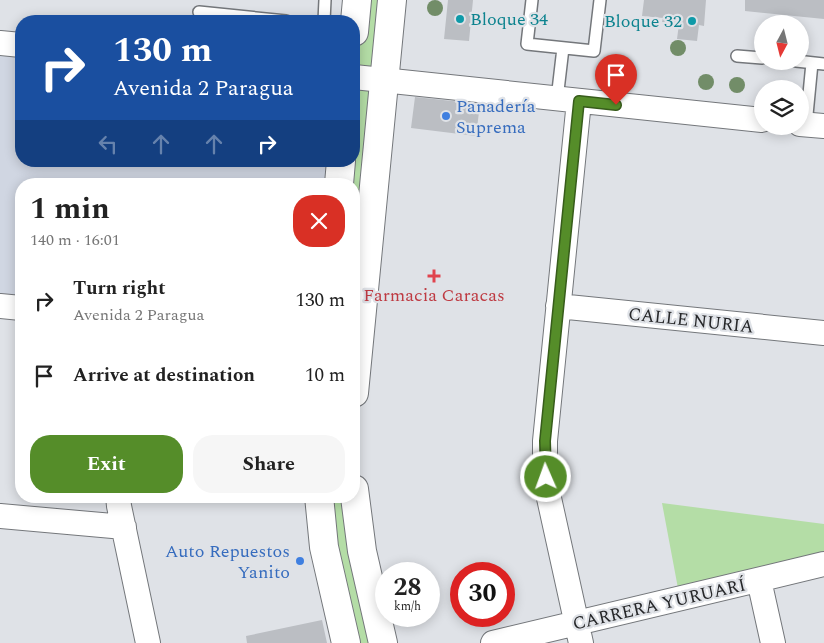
<!DOCTYPE html>
<html lang="en">
<head>
<meta charset="utf-8">
<style>
	body { margin:0; font-family:Spectral,serif; background:#f6f6f6; color:#222; height:100vh; display:flex; flex-direction:column; font-size:19px; white-space:nowrap }
	* { box-sizing:border-box; margin:0 }
	p { font-size:16px; color:#767676 }
	.icon { flex:none; width:28px; height:28px; fill:none; stroke:currentColor; stroke-width:2; stroke-linecap:round; stroke-linejoin:round }
	.map { position:relative; flex:1; overflow:hidden }
	.drawer { position:absolute; left:15px; top:178px; width:345px; height:325px; display:flex; flex-direction:column; background:#fff; border-radius:20px; box-shadow:0 2px 12px #0003 }
	.drawer>* { flex:none }
	.top-card { position:absolute; left:15px; top:15px; width:345px; height:152px; border-radius:20px; box-shadow:0 2px 12px #0003; background:#1a4fa0; color:#fff; overflow:hidden }
	.needle { width:32px; rotate:187deg }
	.tools { position:absolute; left:754px; top:15px; display:grid; gap:10px }
	.tools a { display:grid; place-items:center; width:55px; height:55px; border-radius:50%; background:#fff; box-shadow:0 2px 12px #0003; font-size:25px }
	.speed { position:absolute; left:375px; top:562px; display:flex; gap:10px; font-size:25px; font-weight:700; text-align:center }
	.speed>* { display:grid; place-content:center; width:65px; height:65px; border-radius:50%; background:#fff; box-shadow:0 2px 12px #0003; line-height:1 }
	.speed small { font-size:12px; font-weight:400 }
	.speed .limit { border:8px solid #d22; background:#fff; color:#111 }
	.pin { position:absolute; display:grid; place-items:center; width:42px; height:42px; color:#fff; margin:-51px -21px; border-radius:50% 50% 50% 0; rotate:-45deg; box-shadow:0 0 5px #0007 }
	.pin .icon { rotate:45deg }
	.me { position:absolute; width:55px; margin:-28px; rotate:358deg; stroke-linejoin:round; filter:drop-shadow(0 0 4px #0008) }
	.turn { display:flex; align-items:center; gap:18px; height:105px; padding:0 15px; font-size:22px }
	.turn .icon { width:65px; height:65px; stroke-width:2.5 }
	.turn b { display:block; font-size:35px; line-height:42px }
	.lanes { display:flex; align-items:center; height:48px; padding:0 15px; background:#0003; justify-content:center; gap:25px; direction:ltr }
	.lanes .off { opacity:.35 }
	.round { display:grid; place-items:center; flex:none; width:52px; height:52px; border-radius:20px; background:#f6f6f6 }
	.headline { display:flex; align-items:center; justify-content:space-between; height:85px; padding:0 15px }
	h1 { font-size:30px; font-weight:700; line-height:38px }
	.button { display:flex; gap:10px; margin-top:auto; padding:10px 15px }
	.button a { flex:1; height:58px; border-radius:20px; background:#558d29; color:#fff; font-size:20px; font-weight:700; line-height:58px; text-align:center }
	.button a+a { background:#f6f6f6; color:#222 }
	ul { padding:0; list-style:none }
	li { display:flex; align-items:center; gap:15px; height:75px; padding:0 15px }
	li div { flex:1 }
	li b { display:block; font-size:19px }
	li em { font-style:normal }
	.map>svg:first-child { display:block }
	.built { fill:#d0d6e2 }
	.green { fill:#b4dda6 }
	.building { fill:#bbbec3 }
	.lines { fill:none; stroke-linecap:round; stroke-linejoin:round }
	.lane-casing { stroke:#74777b; stroke-width:14 }
	.street-casing { stroke:#74777b; stroke-width:26 }
	.secondary-casing { stroke:#74777b; stroke-width:30 }
	.lane { stroke:#fff; stroke-width:11 }
	.street { stroke:#fff; stroke-width:24 }
	.secondary { stroke:#fff; stroke-width:28 }
	.tree { fill:#728d68 }
	.route-casing { stroke:#375c1b; stroke-width:12 }
	.route { stroke:#558d29; stroke-width:9 }
	.culture-dot { fill:#0f9aa8; stroke:#dfe2e7; stroke-width:2 }
	.shop-dot { fill:#3f7fe0; stroke:#dfe2e7; stroke-width:2 }
	.health-dot { fill:#e0444e; stroke:#dfe2e7; stroke-width:2 }
	.labels { text-anchor:middle; stroke-width:4.5; stroke-linejoin:round; paint-order:stroke }
	.culture-label { font-size:18px; fill:#0d838f; stroke:#dfe2e7; text-anchor:start }
	.shop-label { font-size:18px; fill:#366cbe; stroke:#dfe2e7; text-anchor:start }
	.health-label { font-size:18px; fill:#be3a42; stroke:#dfe2e7 }
	.street-label { font-size:18px; fill:#262729; stroke:#dfe2e7 }
</style>
</head>
<body>
<div class="map">
<svg width="824" height="643" viewBox="0 0 824 643">
	<rect width="100%" height="100%" fill="#dfe2e7"/>
	<path class="built" d="M0 43 21 45V161H341L339 184H21V308L0 306Z"/>
	<path class="green" d="M357 0H392L354 393V184H339L354 161V32Z
		M319 496H354L383 643H346Z
		M662 503 824 524V564L680 599Z"/>
	<path class="building" d="M448 0H473L469 41 444 39Z
		M644 0H706L704 26 699 25 697 41 677 39 679 24 662 22 663 18 642 16Z
		M745 0H824V19L745 11Z
		M415 97 480 104 476 136 411 128Z
		M322 620 327 643H247L246 636Z"/>
	<g class="lines">
		<defs>
			<path id="lane" d="M532 0 527 44 594 51 600 0
				M199 12 286 21
				M324 21 325 0
				M737 56 762 58
				M796 61 824 64
				M557 99 563 48
				M806 125 812 63"/>
			<path id="street" d="M0 43 21 45
				M354 77 762 120
				M579 101 545 441V466L547 489 581 643
				M800 124 824 126
				M0 306 21 308
				M558 306 824 333
				M118 496 119 506 148 643
				M0 516 124 527
				M759 580 773 643
				M493 643 824 564"/>
			<path id="secondary" d="M354 32 357 0
				M339 184 341 161
				M354 393 392 0
				M354 489 362 551 383 643
				M319 496 324 547 346 643"/>
		</defs>
		<use href="#lane" class="lane-casing"/>
		<use href="#street" class="street-casing"/>
		<use href="#secondary" class="secondary-casing"/>
		<use href="#lane" class="lane"/>
		<use href="#street" class="street"/>
		<use href="#secondary" class="secondary"/>
	</g>
	<g class="tree">
		<circle cx="435" cy="8" r="8"/>
		<circle cx="678" cy="48" r="8"/>
		<circle cx="706" cy="82" r="8"/>
		<circle cx="737" cy="85" r="8"/>
	</g>
	<g class="lines">
		<defs>
			<path id="route" d="M546 477 545 441 579 101 616 105"/>
		</defs>
		<use href="#route" class="route-casing"/>
		<use href="#route" class="route"/>
	</g>
	<g class="culture-dot">
		<circle cx="460" cy="19" r="5"/>
		<circle cx="692" cy="21" r="5"/>
	</g>
	<g class="shop-dot">
		<circle cx="446" cy="116" r="5"/>
		<circle cx="300" cy="561" r="5"/>
	</g>
	<path class="health-dot" d="M431.5 268.5h5v5h5v5h-5v5h-5v-5h-5v-5h5z"/>
	<g class="labels">
		<g class="culture-label">
			<text x="470" y="25">Bloque 34</text>
			<text x="682" y="27" text-anchor="end">Bloque 32</text>
		</g>
		<g class="shop-label">
			<text x="456" y="112">Panadería<tspan x="456" dy="21">Suprema</tspan></text>
			<text x="290" y="557" text-anchor="end">Auto Repuestos<tspan x="290" dy="21">Yanito</tspan></text>
		</g>
		<g class="health-label">
			<text x="434" y="301">Farmacia Caracas</text>
		</g>
		<g class="street-label">
			<text transform="translate(691 320) rotate(6)" y="6">CALLE NURIA</text>
			<text transform="translate(659 604) rotate(-13)" y="6">CARRERA YURUARÍ</text>
		</g>
	</g>
</svg>
<div class="tools">
<a><svg class="needle" viewBox="-14 -14 28 28"><path d="M0-13l5 13h-10z" fill="#e53935"/><path d="M0 13l5-13h-10z" fill="#767676"/></svg></a>
<a><svg class="icon" aria-label="layers" viewBox="0 0 24 24"><path d="M12 4l9 5-9 5-9-5zM3 14l9 5 9-5"/></svg></a>
</div>
<div class="speed"><div>28<small>km/h</small></div><div class="limit">30</div></div>
<div class="pin" style="left:616px;top:105px;background:#d93025"><svg class="icon" aria-label="arrive" viewBox="0 0 24 24"><path d="M6 21V4h12l-3 4 3 4H6"/></svg></div>
<svg class="me" style="left:546px;top:477px" viewBox="-20 -20 40 40"><circle r="17" fill="#558d29" stroke="#fff" stroke-width="3"/><path d="M0-11L8 9 0 5-8 9z" fill="#fff"/></svg>
<div class="top-card">
<div class="turn"><svg class="icon" aria-label="right" viewBox="0 0 24 24"><path d="M7 20v-9h11M14 6l5 5-5 5"/></svg><div><b>130 m</b>Avenida 2 Paragua</div></div>
<div class="lanes"><svg class="icon off" aria-label="left" viewBox="0 0 24 24"><path d="M17 20v-9H6M10 6l-5 5 5 5"/></svg><svg class="icon off" aria-label="ahead" viewBox="0 0 24 24"><path d="M12 20V5M6 11l6-6 6 6"/></svg><svg class="icon off" aria-label="ahead" viewBox="0 0 24 24"><path d="M12 20V5M6 11l6-6 6 6"/></svg><svg class="icon" aria-label="right" viewBox="0 0 24 24"><path d="M7 20v-9h11M14 6l5 5-5 5"/></svg></div>
</div>
<section class="drawer">
<div class="headline"><div><h1>1 min</h1><p>140 m · 16:01</p></div><a class="round" style="background:#d93025;color:#fff"><svg class="icon" aria-label="close" viewBox="0 0 24 24"><path d="M6 6l12 12M18 6L6 18"/></svg></a></div>
<ul>
<li><svg class="icon" aria-label="right" viewBox="0 0 24 24"><path d="M7 20v-9h11M14 6l5 5-5 5"/></svg><div><b>Turn right</b><p>Avenida 2 Paragua</p></div><em>130 m</em></li>
<li><svg class="icon" aria-label="arrive" viewBox="0 0 24 24"><path d="M6 21V4h12l-3 4 3 4H6"/></svg><div><b>Arrive at destination</b></div><em>10 m</em></li>
</ul>
<div class="button"><a>Exit</a><a>Share</a></div>
</section>
</div>
</body>
</html>
